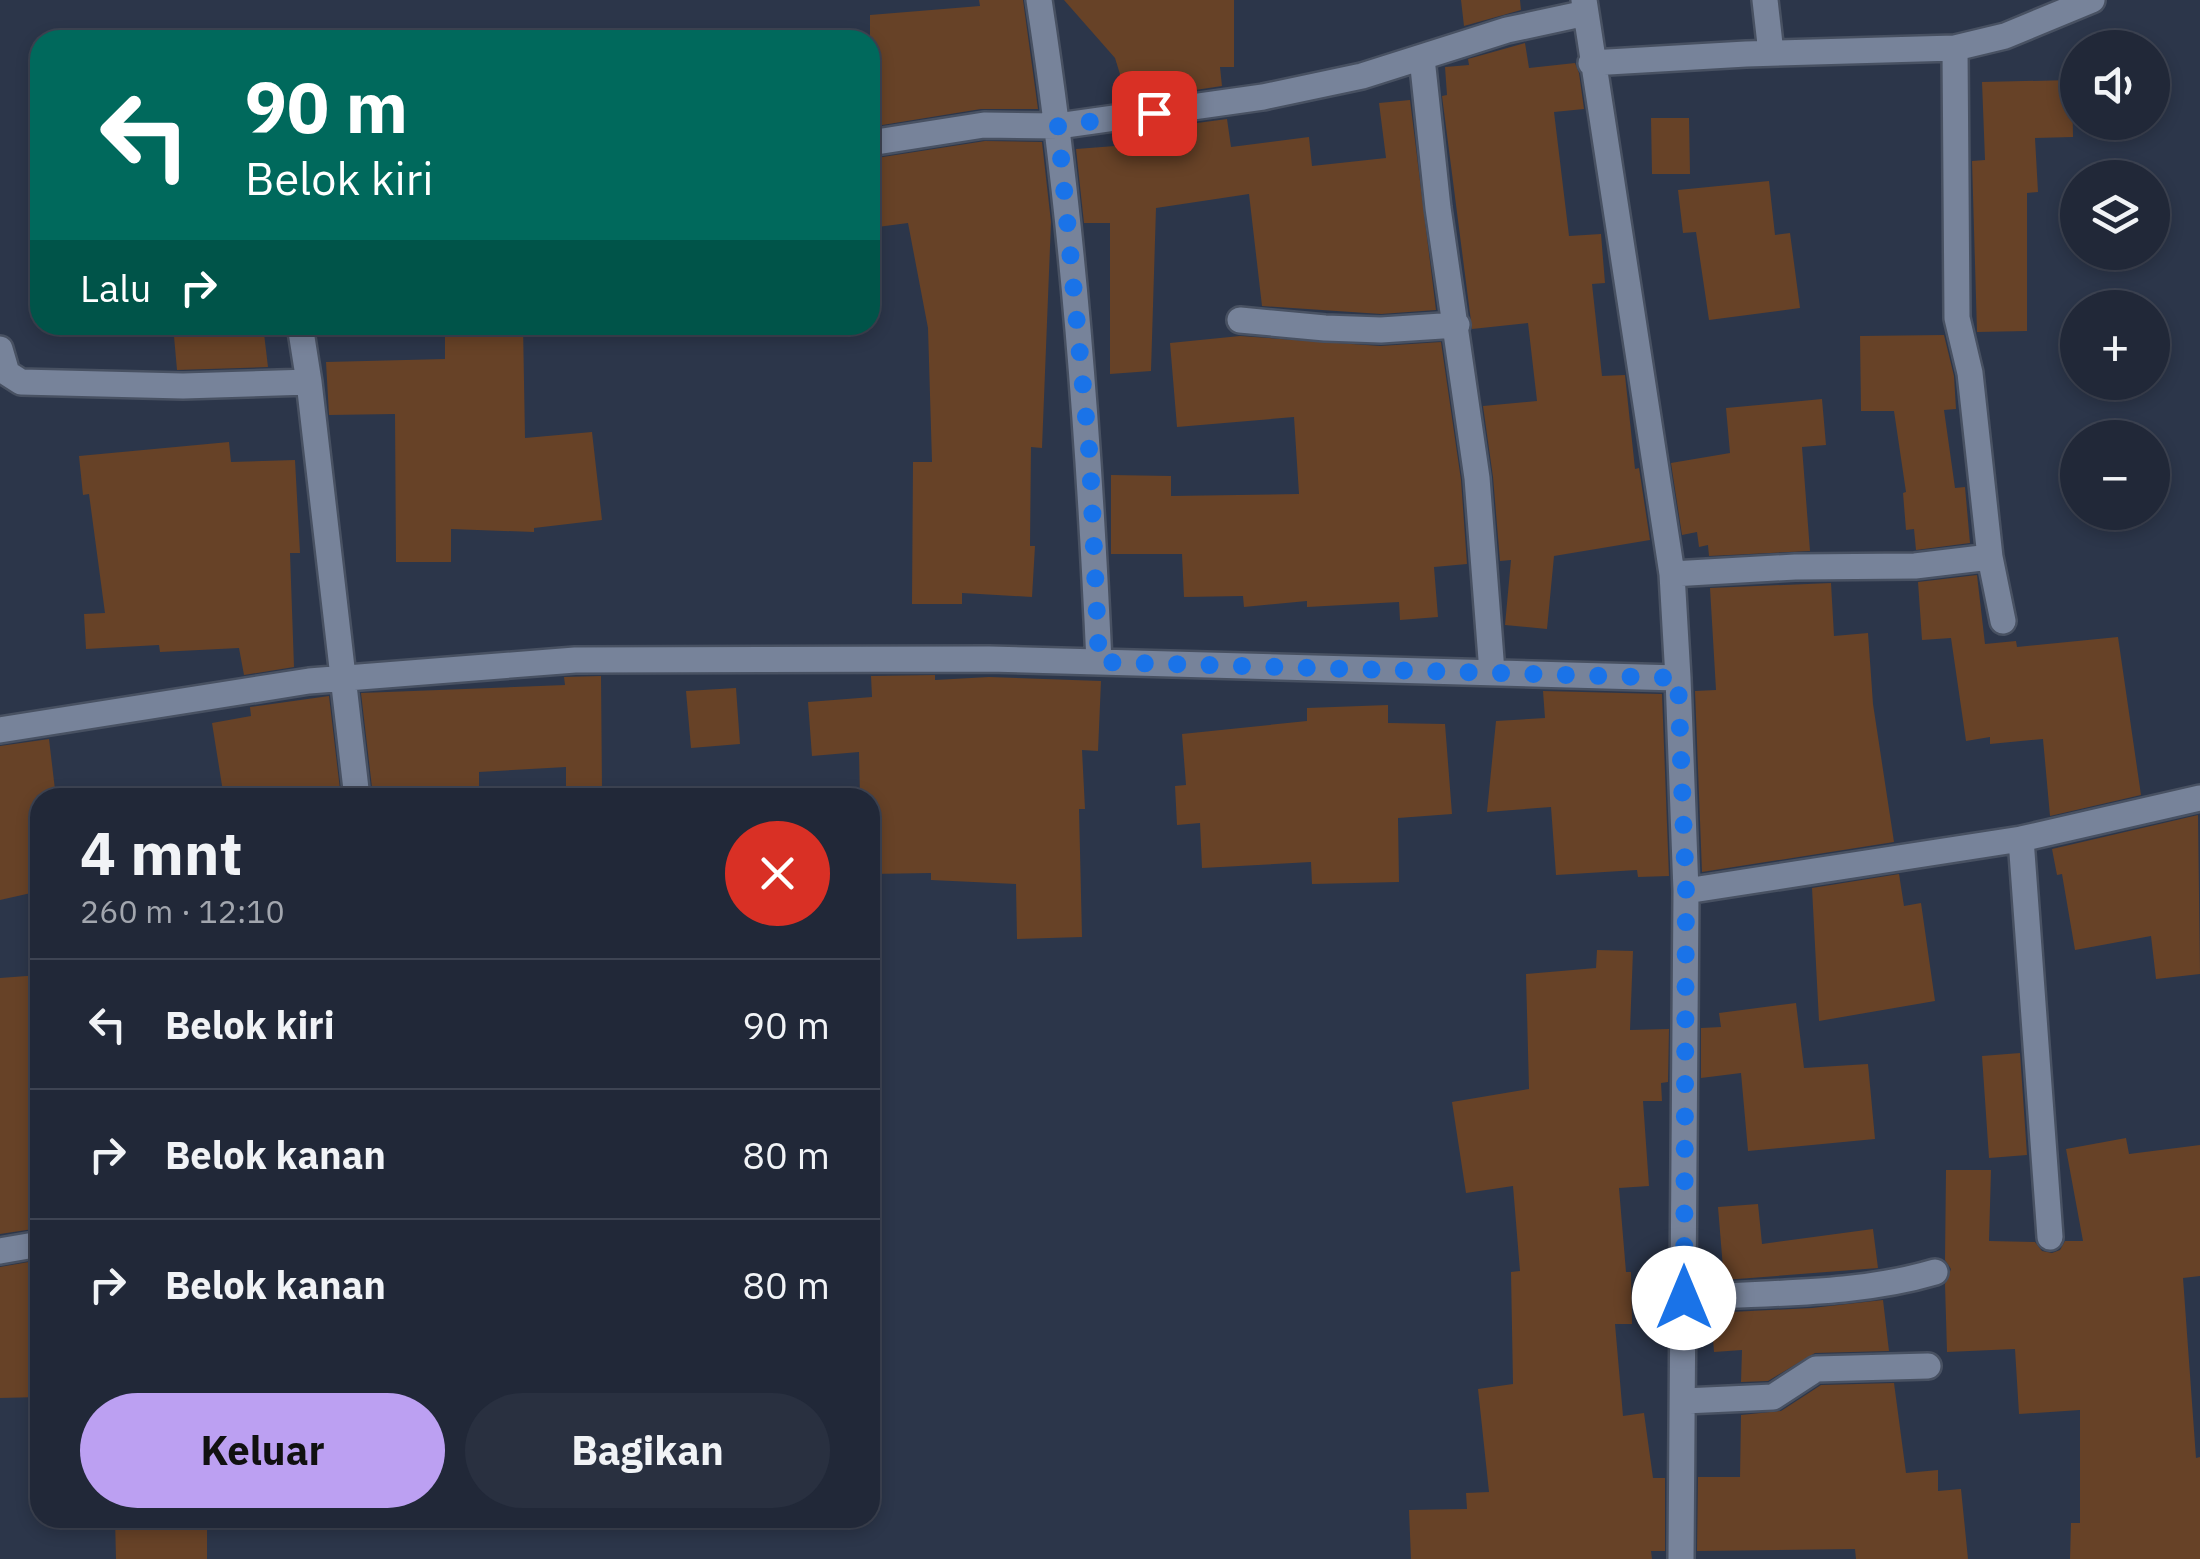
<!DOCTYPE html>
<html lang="id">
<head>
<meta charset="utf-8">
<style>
	body { margin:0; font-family:"IBM Plex Sans",sans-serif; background:#293040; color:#f1f3f6; height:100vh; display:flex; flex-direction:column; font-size:38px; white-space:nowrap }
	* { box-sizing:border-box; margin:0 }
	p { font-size:32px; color:#a2a6ae }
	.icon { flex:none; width:55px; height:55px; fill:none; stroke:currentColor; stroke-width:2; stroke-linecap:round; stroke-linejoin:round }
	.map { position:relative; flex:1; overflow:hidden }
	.sheet { position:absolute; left:30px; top:788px; width:850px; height:740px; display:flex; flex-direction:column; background:#212838; border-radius:30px; box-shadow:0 5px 15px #0003,0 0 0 2px #3e4453 }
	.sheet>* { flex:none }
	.guide { position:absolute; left:30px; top:30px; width:850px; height:305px; border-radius:30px; box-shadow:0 5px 15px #0003,0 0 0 2px #3e4453; background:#00695c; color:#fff; overflow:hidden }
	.tools { position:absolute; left:2060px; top:30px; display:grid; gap:20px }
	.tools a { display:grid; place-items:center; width:110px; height:110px; border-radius:50%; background:#212838; box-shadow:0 5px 15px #0003,0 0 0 2px #3e4453; font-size:50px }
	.pin { position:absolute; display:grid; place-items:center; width:85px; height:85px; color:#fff; margin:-42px; border-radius:20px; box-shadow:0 5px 15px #0006 }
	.me { position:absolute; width:110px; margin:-55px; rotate:0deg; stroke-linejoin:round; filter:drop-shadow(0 0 8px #0008) }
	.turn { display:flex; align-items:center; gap:35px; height:210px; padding:0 50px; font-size:45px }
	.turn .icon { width:130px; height:130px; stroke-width:2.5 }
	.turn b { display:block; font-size:70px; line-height:85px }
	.then { display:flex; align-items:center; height:95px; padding:0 50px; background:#0003; gap:20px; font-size:38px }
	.round { display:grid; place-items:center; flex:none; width:105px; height:105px; border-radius:52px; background:#293040 }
	.head { display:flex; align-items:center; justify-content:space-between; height:170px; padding:0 50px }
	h1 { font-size:60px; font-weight:700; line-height:75px }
	.cta { display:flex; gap:20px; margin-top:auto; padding:20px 50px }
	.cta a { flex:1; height:115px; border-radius:60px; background:#bca0f2; color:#111; font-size:40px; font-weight:700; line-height:115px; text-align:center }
	.cta a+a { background:#293040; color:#f1f3f6 }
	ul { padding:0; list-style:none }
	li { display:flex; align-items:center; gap:30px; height:130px; padding:0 50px; border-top:2px solid #3e4453 }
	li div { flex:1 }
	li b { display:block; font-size:38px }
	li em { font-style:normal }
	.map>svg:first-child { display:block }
	.building { fill:#674227 }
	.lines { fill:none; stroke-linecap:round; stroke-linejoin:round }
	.minor-casing { stroke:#485162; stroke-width:30 }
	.minor { stroke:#77839a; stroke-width:25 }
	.route { stroke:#1a73e8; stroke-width:18; stroke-dasharray:0 32.4 }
</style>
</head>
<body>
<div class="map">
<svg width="2200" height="1559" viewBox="0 0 2200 1559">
	<rect width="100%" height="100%" fill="#2c364a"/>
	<path class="building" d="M979 0H1023L1038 109H981L870 127V15L980 6Z
		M1064 0H1234V67H1220L1222 86 1128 100 1115 58Z
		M1461 0H1520L1521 10 1464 26Z
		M1525 43 1529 68 1575 63 1579 73 1584 109 1554 112 1569 236 1601 234 1605 283 1592 284 1602 376 1625 375 1635 469 1639 468 1650 540 1554 556 1547 629 1505 625 1511 560 1500 561 1493 477 1483 406 1537 401 1528 323 1472 329 1442 96 1447 95 1445 67 1469 65 1468 59Z
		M2072 80 2073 137 2035 138 2038 192 2027 193V331L1977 332 1972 161 1985 160 1982 82Z
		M1410 100 1436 310 1381 314 1262 306 1249 194 1156 208 1151 371 1110 374V223H1084L1076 149 1141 144 1137 131 1227 119 1231 147 1309 137 1312 166 1386 158 1379 103Z
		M1651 118H1689L1690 174H1652Z
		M985 141 1042 142 1051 222 1042 448 1031 447 1030 546H1035L1032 597 962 593V604H912L913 462H932L928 328 908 223 870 228V159Z
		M1769 181 1775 235 1790 233 1800 308 1709 320 1696 232 1683 233 1678 190Z
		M173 325H263L268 367 177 370Z
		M454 325H523L525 438 592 432 602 520 534 528V532L451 529V562H396L395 414 329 415 326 362 445 359V335H455Z
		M1944 335 1954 376 1956 409 1944 410 1955 488 1965 487 1970 543 1916 550 1914 529 1906 530 1903 493 1906 492 1894 411H1861L1860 336Z
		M1240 336 1380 346 1441 342 1461 480 1467 564 1434 567 1438 617 1400 620 1399 602 1307 607V601L1244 607 1243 596 1184 597 1182 554H1111V475L1171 476V496L1299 494 1294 417 1177 427 1170 343Z
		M1822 399 1826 445 1802 447 1810 551 1709 556 1708 545 1699 547 1697 532 1682 535 1671 463 1730 453 1726 408Z
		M229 442 231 462 295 460 300 553H290L294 667 244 675 239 648 160 652 159 645 86 649 84 614 105 613 89 494 83 495 79 456Z
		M1977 575 1985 644 2016 641 2017 647 2118 637 2141 795 2050 816 2043 739 1990 744V737L1966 741 1951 638 1922 640 1918 582Z
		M1831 583 1834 636 1868 633 1873 704 1894 842 1702 872 1695 691 1716 690 1710 588Z
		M935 675V680L989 677 1101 681 1098 751 1082 750 1085 809H1079L1082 937 1017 939 1016 884 931 880V873L870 874V798H860L859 752 812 756 808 702 872 697 871 676Z
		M601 676 602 790 566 791V767L479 772V793L373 796 361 693 565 685 564 677Z
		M736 688 740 744 691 748 686 691Z
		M1543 691 1662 694 1669 876 1638 877 1637 870 1556 875 1551 807 1487 812 1496 721 1545 718Z
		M329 696 341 798H224L212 723 251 716 250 707Z
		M1388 705V723L1445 724 1452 814 1398 818 1399 882 1312 884 1311 862 1202 868 1200 823 1177 825 1175 786 1186 785 1182 734 1307 721V708Z
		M49 739 56 798H40V891L0 900V746Z
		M2198 815 2200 974 2156 979 2151 936 2075 950 2062 874 2057 875 2052 849Z
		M1899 874 1904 906 1921 903 1935 1001 1819 1021 1812 888Z
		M1597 950 1633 951 1630 1030 1669 1029 1668 1082 1661 1083 1662 1101H1643L1649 1186 1619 1188 1626 1272H1631L1632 1324H1615L1623 1416 1644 1413 1653 1478H1665V1551H1651L1652 1559H1411L1409 1510 1467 1509 1466 1493 1489 1492 1478 1389 1513 1384 1511 1272 1520 1271 1513 1186 1466 1193 1452 1102 1529 1089 1526 974 1596 968Z
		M40 975V1228L0 1234V978Z
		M1796 1003 1804 1068 1868 1064 1875 1139 1748 1151 1741 1073 1701 1078V1028L1721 1027 1719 1013Z
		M2020 1053 2027 1155 1989 1158 1982 1056Z
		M2126 1138 2129 1154 2200 1145V1276L2183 1278 2196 1458 2200 1457V1559H2070L2071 1523H2080V1410L2019 1414 2015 1349 1947 1352 1945 1284 1951 1269 1945 1260 1946 1170H1991L1989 1241 2035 1242 2042 1251 2052 1253 2060 1250 2065 1241H2083L2066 1149Z
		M1758 1204 1762 1244 1873 1229 1878 1268 1724 1280 1718 1207Z
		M40 1260V1397L0 1398V1267Z
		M1883 1300 1889 1351 1815 1353 1768 1381 1741 1382 1742 1350 1714 1352 1711 1313 1812 1308Z
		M1894 1383 1906 1473 1938 1470V1491L1961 1489 1968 1559H1856L1855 1549 1697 1551 1698 1477H1740L1741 1415 1781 1411 1821 1385Z
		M115 1518H207V1559H116Z"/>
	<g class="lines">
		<defs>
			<path id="minor" d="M1039 0C1073 220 1089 440 1099 662
				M1584 0 1672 574 1678 678 1686 891 1681 1559
				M1765 0 1771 53
				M1955 48 1957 318 1970 373 1990 557 2003 621
				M1422 58 1438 208 1477 478 1492 672
				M1591 63 1746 54 1955 48 2005 36 2092 0
				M870 143 984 125 1058 126 1263 97 1362 76 1507 30 1586 13
				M1240 320 1325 328 1381 330 1457 325
				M300 325 309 382 357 798
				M0 349 7 373 21 382 183 386 309 382
				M1672 574 1795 567 1915 566 1990 557
				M0 730 309 681 575 660 989 659 1678 678
				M2021 839 2050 1237
				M1686 891 2021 839 2200 798
				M0 1251 40 1244
				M1684 1298C1767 1292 1854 1296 1935 1272
				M1684 1401 1773 1397 1816 1369 1928 1366"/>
		</defs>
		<use href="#minor" class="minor-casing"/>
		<use href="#minor" class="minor"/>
	</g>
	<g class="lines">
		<path class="route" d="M1154 113 1058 126 1090 459 1099 662 1678 678 1686 891 1684 1298"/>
	</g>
</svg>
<div class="tools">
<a><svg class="icon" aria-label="sound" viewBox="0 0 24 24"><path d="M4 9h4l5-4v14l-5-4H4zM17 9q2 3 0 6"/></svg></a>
<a><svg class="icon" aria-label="layers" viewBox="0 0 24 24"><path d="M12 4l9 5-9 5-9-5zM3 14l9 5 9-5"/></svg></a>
<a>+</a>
<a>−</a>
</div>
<div class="pin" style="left:1154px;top:113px;background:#d93025"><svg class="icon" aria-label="arrive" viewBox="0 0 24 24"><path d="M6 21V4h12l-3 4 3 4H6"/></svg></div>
<svg class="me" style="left:1684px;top:1298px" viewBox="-20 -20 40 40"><circle r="19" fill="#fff"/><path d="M0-13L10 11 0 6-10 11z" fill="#1a73e8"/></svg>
<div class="guide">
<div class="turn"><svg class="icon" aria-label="left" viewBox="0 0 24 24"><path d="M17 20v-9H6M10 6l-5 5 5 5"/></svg><div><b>90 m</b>Belok kiri</div></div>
<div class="then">Lalu<svg class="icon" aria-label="right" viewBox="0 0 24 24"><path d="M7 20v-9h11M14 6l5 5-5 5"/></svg></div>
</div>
<section class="sheet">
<div class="head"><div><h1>4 mnt</h1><p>260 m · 12:10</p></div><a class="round" style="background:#d93025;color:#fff"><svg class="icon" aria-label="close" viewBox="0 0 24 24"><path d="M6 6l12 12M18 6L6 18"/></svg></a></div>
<ul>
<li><svg class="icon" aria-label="left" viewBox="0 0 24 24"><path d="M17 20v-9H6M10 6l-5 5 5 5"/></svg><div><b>Belok kiri</b></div><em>90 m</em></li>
<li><svg class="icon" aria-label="right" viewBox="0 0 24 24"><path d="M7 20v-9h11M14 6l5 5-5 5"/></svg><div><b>Belok kanan</b></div><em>80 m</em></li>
<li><svg class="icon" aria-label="right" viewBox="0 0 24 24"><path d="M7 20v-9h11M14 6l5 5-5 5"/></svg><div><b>Belok kanan</b></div><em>80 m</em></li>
</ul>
<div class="cta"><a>Keluar</a><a>Bagikan</a></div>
</section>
</div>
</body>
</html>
